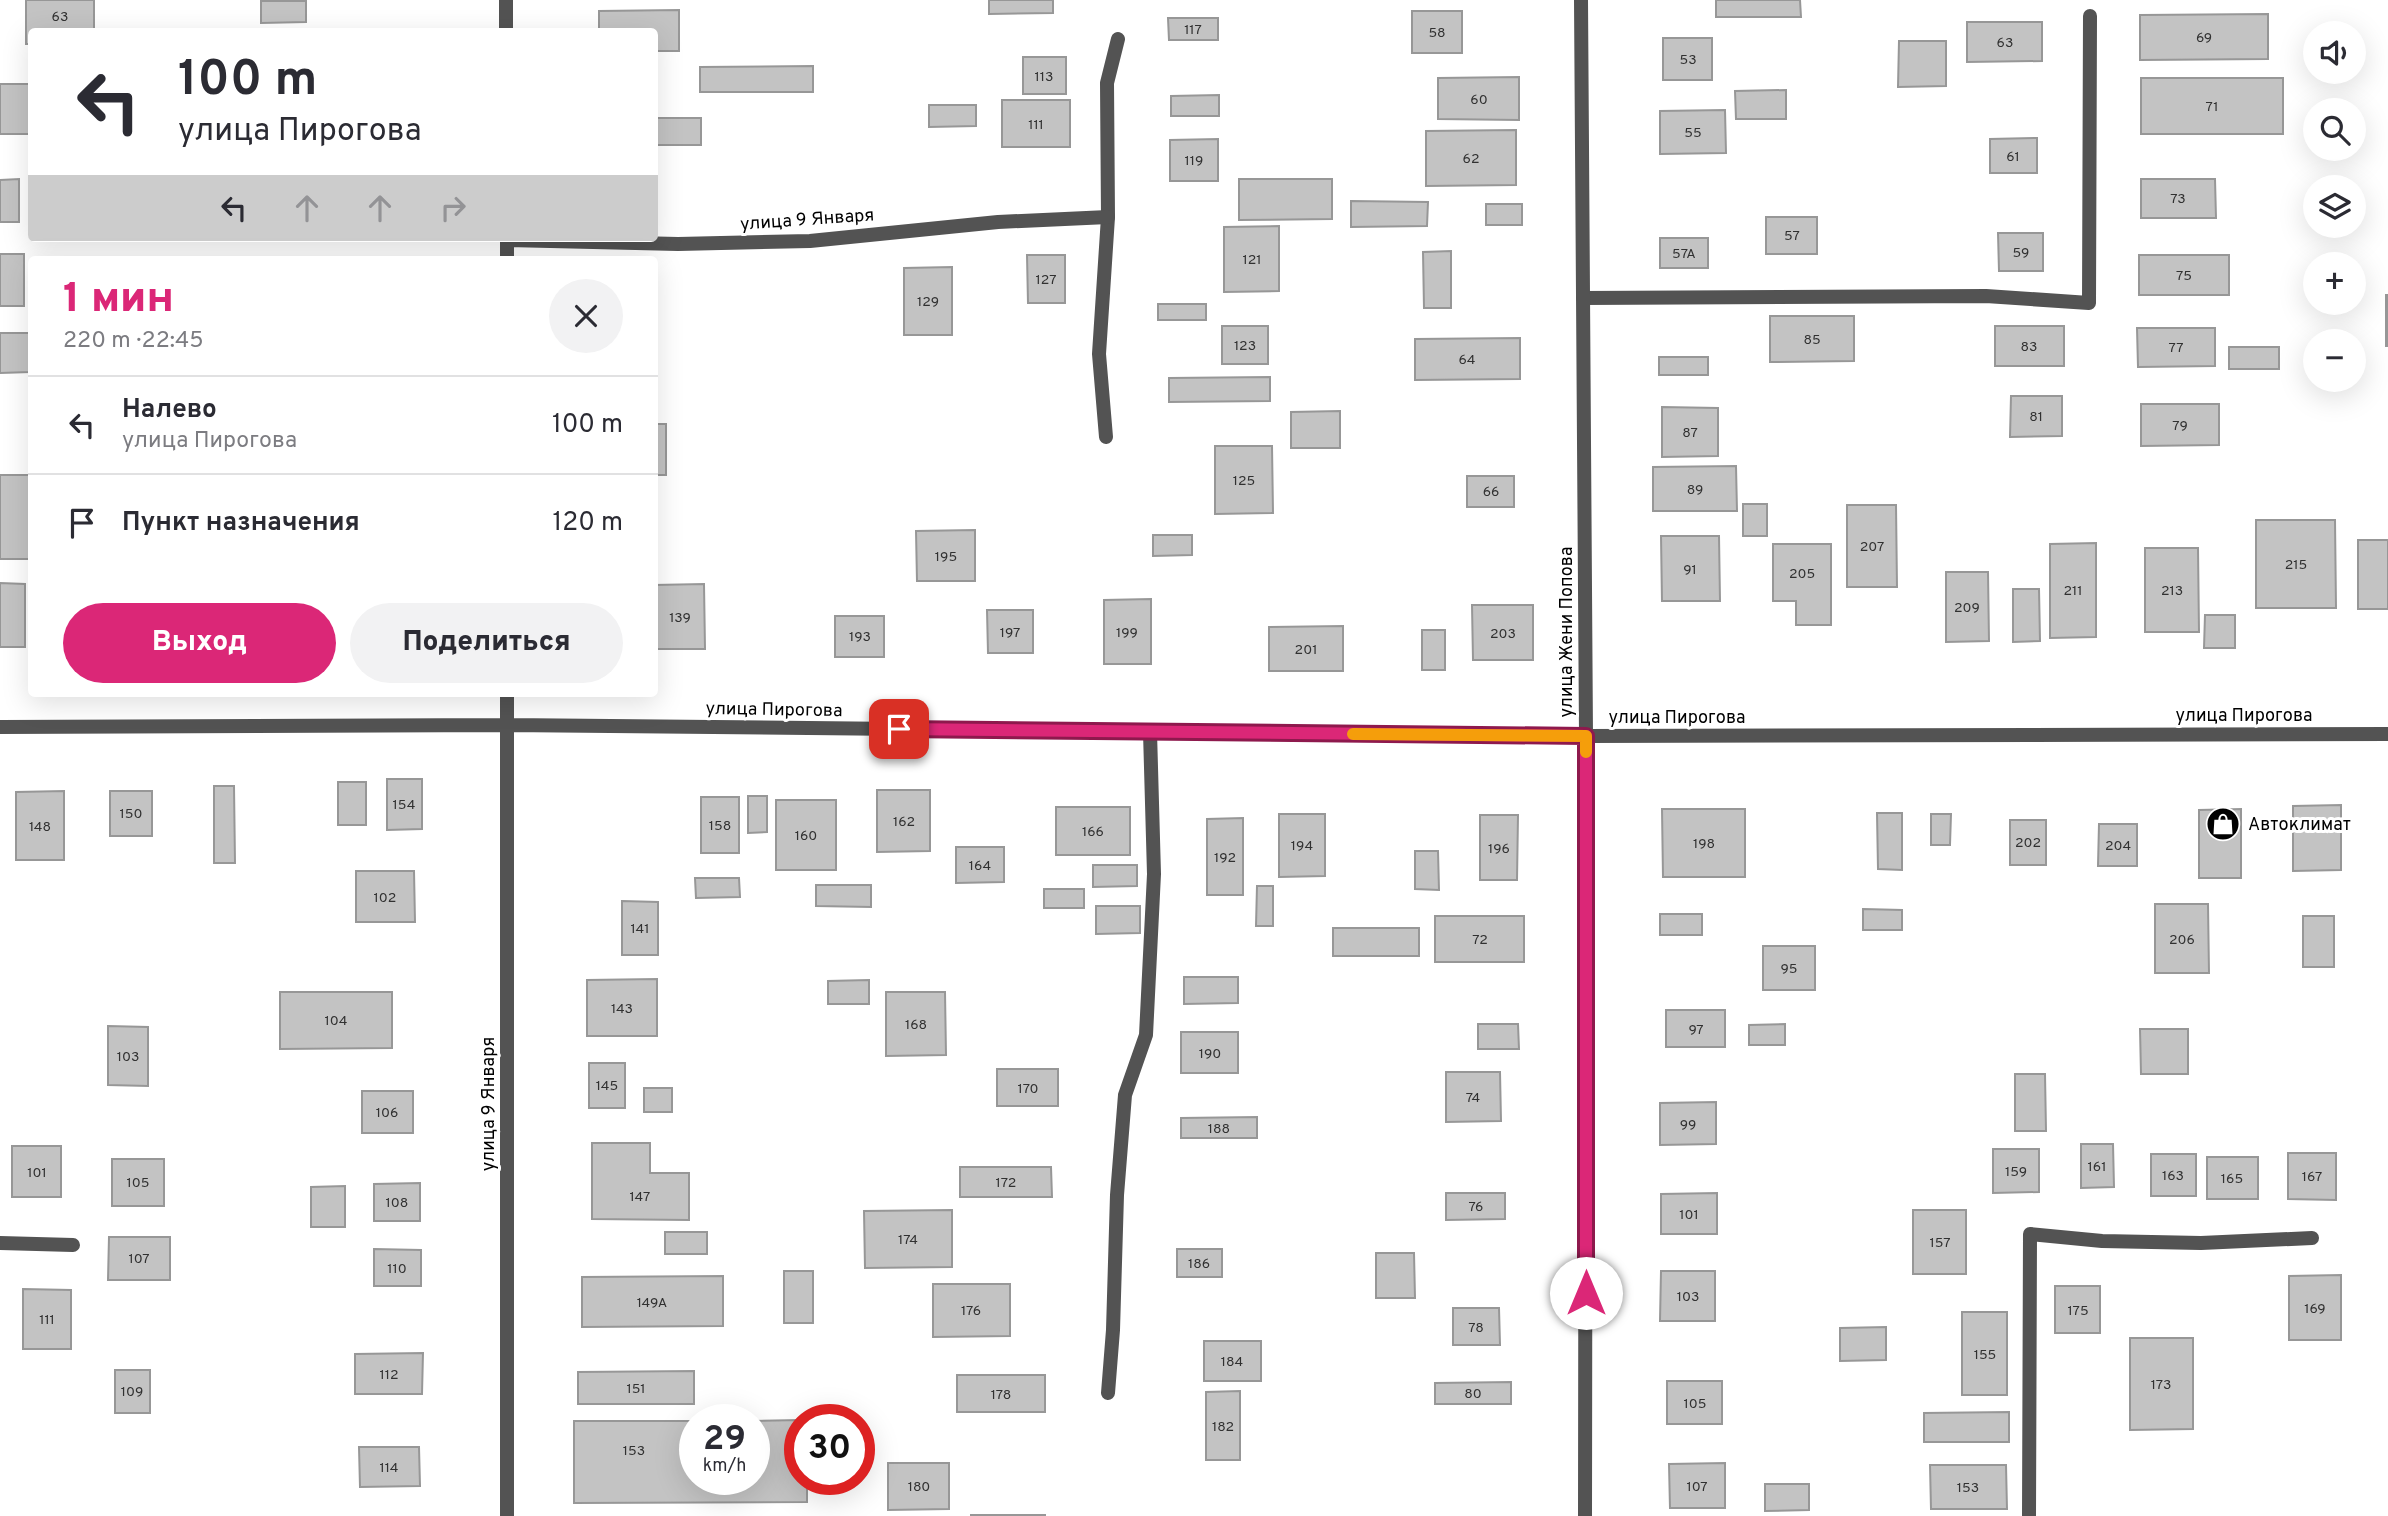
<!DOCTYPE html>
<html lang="ru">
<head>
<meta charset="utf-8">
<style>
	body { margin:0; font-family:Overpass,sans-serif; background:#f2f2f3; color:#2b2b33; height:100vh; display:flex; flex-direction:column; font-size:26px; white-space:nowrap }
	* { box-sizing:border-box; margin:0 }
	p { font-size:23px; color:#7c7c81 }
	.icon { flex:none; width:38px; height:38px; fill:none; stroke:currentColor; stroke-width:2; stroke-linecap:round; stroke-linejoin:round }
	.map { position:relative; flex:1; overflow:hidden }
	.details { position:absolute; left:28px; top:256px; width:630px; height:441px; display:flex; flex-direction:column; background:#fff; border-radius:7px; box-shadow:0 7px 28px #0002 }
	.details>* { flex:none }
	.hud { position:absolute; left:28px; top:28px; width:630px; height:214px; border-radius:7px; box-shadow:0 7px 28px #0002; background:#fff; color:#2b2b33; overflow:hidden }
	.controls { position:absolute; left:2303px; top:21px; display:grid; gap:14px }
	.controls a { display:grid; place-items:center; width:63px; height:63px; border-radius:50%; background:#fff; box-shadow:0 7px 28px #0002; font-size:35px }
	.speed { position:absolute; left:679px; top:1404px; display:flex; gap:14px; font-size:35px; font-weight:700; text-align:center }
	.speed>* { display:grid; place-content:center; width:91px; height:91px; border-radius:50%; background:#fff; box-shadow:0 7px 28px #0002; line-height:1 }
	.speed small { font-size:18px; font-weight:400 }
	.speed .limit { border:10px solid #d22; background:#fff; color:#111 }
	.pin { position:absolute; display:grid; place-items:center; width:60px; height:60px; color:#fff; margin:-30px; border-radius:14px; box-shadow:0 4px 10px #0006 }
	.me { position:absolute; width:77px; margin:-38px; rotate:0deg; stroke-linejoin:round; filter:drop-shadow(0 0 5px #0008) }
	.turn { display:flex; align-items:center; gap:24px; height:147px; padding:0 35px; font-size:32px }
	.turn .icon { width:91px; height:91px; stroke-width:2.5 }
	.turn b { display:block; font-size:49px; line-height:60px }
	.lanes { display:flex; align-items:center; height:66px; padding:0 35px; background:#0003; justify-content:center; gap:35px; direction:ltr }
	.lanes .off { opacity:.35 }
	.round { display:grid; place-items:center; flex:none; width:74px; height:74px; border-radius:37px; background:#f2f2f3 }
	.summary { display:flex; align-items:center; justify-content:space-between; height:119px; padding:0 35px }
	h1 { font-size:42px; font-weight:800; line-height:52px; color:#db2777 }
	.button { display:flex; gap:14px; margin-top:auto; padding:14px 35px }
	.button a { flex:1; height:80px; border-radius:42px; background:#db2777; color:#fff; font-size:28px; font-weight:800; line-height:80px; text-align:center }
	.button a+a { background:#f2f2f3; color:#2b2b33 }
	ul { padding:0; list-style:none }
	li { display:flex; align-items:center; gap:21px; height:98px; padding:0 35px; border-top:2px solid #e1e1e2 }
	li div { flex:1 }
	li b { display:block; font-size:26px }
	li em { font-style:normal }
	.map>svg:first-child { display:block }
	.building { fill:#c3c3c3; stroke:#979797; stroke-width:2 }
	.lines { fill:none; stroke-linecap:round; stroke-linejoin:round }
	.lane { stroke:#535353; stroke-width:14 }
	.street { stroke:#535353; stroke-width:14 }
	.route-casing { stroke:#8e194d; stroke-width:18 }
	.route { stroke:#db2777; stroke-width:12 }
	.slow { stroke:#f59e0b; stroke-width:12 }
	.labels { text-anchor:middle; stroke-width:6; stroke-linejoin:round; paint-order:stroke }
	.number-label { font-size:14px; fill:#313131 }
	.street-label { font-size:18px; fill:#000; stroke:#fff }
	.poi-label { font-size:18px; fill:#000; stroke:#fff; text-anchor:start }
</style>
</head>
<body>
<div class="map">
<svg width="2388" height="1516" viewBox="0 0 2388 1516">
	<rect width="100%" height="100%" fill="#fff"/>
	<path class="building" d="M26 0H94V32H32V44H26Z
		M989 0H1053V13L989 14Z
		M1716 0H1800L1801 17H1716Z
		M261 1H306V22L261 23Z
		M679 10V51H654V32H599V11Z
		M1412 11H1462V53H1412Z
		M2268 14V59L2140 60V15Z
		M1168 18H1218V40H1169Z
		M1967 22H2042V61L1967 62Z
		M1663 38H1712V80H1663Z
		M1899 41H1946V86L1898 87Z
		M1023 57H1066V94H1023Z
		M813 66V92H700V67Z
		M1519 77V120L1438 119V78Z
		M2141 78H2283V134H2141Z
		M0 84H32V134H0Z
		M1786 90V119H1736L1735 91Z
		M1219 95V116H1171V96Z
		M1002 100H1070V147H1002Z
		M929 105H976V126L929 127Z
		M1725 110 1726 153 1660 154V111Z
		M654 118H701V145H654Z
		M1516 130V185L1426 186V131Z
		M2037 138V173H1990V139Z
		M1218 139V181H1170V140Z
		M19 179V222H0V180Z
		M1239 179H1332V219L1239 220Z
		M2141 179H2215L2216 218H2141Z
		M1351 201 1428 202 1427 226 1351 227Z
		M1486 204H1522V225H1486Z
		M1766 217H1817V254H1766Z
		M1279 226V291L1224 292V227Z
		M1998 233H2043V271H1999Z
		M391 238H441V240H391Z
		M1660 238H1708V268H1660Z
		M1451 251V308H1424L1423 252Z
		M0 254H24V306H0Z
		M1027 255H1065V303H1028Z
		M2139 255H2229V295H2139Z
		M952 267V335H904V268Z
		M2386 295H2388V346H2386Z
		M1158 304H1206V320H1158Z
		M1770 316H1854V361L1770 362Z
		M1222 326H1268V364H1222Z
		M1995 326H2064V366H1995Z
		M2137 328H2215V366L2138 367Z
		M0 333H30V372L0 373Z
		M1520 338V379L1415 380V339Z
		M2229 347H2279V369H2229Z
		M1659 357H1708V375H1659Z
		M1270 377V401L1169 402V378Z
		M2011 396H2062V436L2010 437Z
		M2141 404H2219V445L2141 446Z
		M1662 407 1718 408V456L1662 457Z
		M1340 411V448H1291V412Z
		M654 424H666V475H654Z
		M1215 446H1272L1273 513 1215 514Z
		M1736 466 1737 511H1653V467Z
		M0 475H32V559H0Z
		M1467 476H1514V507H1467Z
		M1743 504H1767V536H1743Z
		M1847 505H1896L1897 587H1847Z
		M2256 520H2335L2336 608H2256Z
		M975 530V581H917L916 531Z
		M1153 535H1192V555L1153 556Z
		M1661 536H1719L1720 601H1662Z
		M2358 540H2388V609H2358Z
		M2096 543V637L2050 638V544Z
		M1773 544H1831V625H1796V601H1773Z
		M2145 548H2198L2199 632H2145Z
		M1946 572H1988L1989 641 1946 642Z
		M0 583 25 584V647H0Z
		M704 584 705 649H654V585Z
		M2013 589H2039L2040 641 2013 642Z
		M1151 599V664H1104V600Z
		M1472 605H1533V660H1473Z
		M987 610H1033V653H988Z
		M2205 615H2235V648H2204Z
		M835 616H884V657H835Z
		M1343 626V671H1269V627Z
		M1422 630H1445V670H1422Z
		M387 779H422V829L387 830Z
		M338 782H366V825H338Z
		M214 786H234L235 863H214Z
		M877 790H930V851L877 852Z
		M64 791V860H16V792Z
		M110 791H152V836H110Z
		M748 796H767V832L748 833Z
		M701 797H739V853H701Z
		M776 800H836V870H776Z
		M2341 805V870L2293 871V806Z
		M1056 807H1130V855H1056Z
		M1662 809H1745V877H1663Z
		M2241 809V878H2199V810Z
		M1877 813H1902V870L1878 869Z
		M1279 814H1325V876L1279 877Z
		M1931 814H1951L1950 845H1931Z
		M1480 815H1518L1517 880H1480Z
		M1243 818V895H1207V819Z
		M2010 820H2046V865H2010Z
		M2099 824H2137V866H2098Z
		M956 847H1004V882L956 883Z
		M1415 851H1438L1439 890 1415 889Z
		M1093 865H1137V886L1093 887Z
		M356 871H414L415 922H356Z
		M695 878H739L740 897 696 898Z
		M816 885H871V907L816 906Z
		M1257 886H1273V926H1256Z
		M1044 889H1084V908H1044Z
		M622 901 658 902V955H622Z
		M2155 904H2208L2209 973H2155Z
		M1096 906H1140V933L1096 934Z
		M1863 909 1902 910V930H1863Z
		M1660 914H1702V935H1660Z
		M1435 916H1524V962H1435Z
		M2303 916H2334V967H2303Z
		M1333 928H1419V956H1333Z
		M1763 946H1815V990H1763Z
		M1184 977H1238V1003L1184 1004Z
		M657 979V1036H587V980Z
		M869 980V1004H828V981Z
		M280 992H392V1048L280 1049Z
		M886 992H945L946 1055 886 1056Z
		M1666 1010H1725V1047H1666Z
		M1478 1024H1518L1519 1049H1478Z
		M1785 1024V1045H1749V1025Z
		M108 1026 148 1027V1086L108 1085Z
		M2140 1029H2188V1074H2141Z
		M1181 1032H1238V1073H1181Z
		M589 1063H625V1108H589Z
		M997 1069H1058V1106H997Z
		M1446 1072H1500L1501 1121 1446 1122Z
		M2015 1074H2045L2046 1131H2015Z
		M644 1088H672V1112H644Z
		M362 1091H413V1133H362Z
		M1716 1102V1144L1660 1145V1103Z
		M1257 1117V1138H1181V1118Z
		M592 1143H650V1173H689V1220L592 1219Z
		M2081 1144H2113L2114 1187 2081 1188Z
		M12 1146H61V1197H12Z
		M1993 1149H2039V1192L1993 1193Z
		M2288 1153H2336V1200L2288 1199Z
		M2151 1154H2196V1196H2151Z
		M2207 1157H2258V1199H2207Z
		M112 1159H164V1206H112Z
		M960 1167H1051L1052 1197H960Z
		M420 1183V1221H374V1184Z
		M345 1186V1227H311V1187Z
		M1446 1193H1505V1219L1446 1220Z
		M1717 1193V1234H1661V1194Z
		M952 1210V1267L865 1268 864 1211Z
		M1913 1210H1966V1274H1913Z
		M665 1232H707V1254H665Z
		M109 1237H170V1280H108Z
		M374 1249 421 1250V1286H374Z
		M1177 1249H1222V1277H1177Z
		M1376 1253H1414L1415 1298H1376Z
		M784 1271H813V1323H784Z
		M1661 1271H1715V1321H1660Z
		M2341 1275V1340H2289V1276Z
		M723 1276V1326L582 1327V1277Z
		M933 1284H1010V1336L933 1337Z
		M2055 1286H2100V1333H2055Z
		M23 1289 71 1290V1349H23Z
		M1453 1308H1499L1500 1345H1453Z
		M1962 1312H2007V1395H1962Z
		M1886 1327V1360L1840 1361V1328Z
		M2130 1338H2193V1429L2130 1430Z
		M1204 1341H1261V1381H1204Z
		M423 1353 422 1394H355V1354Z
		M115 1370H150V1413H115Z
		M694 1371V1404H578V1372Z
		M957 1375H1045V1412H957Z
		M1667 1381H1722V1424H1667Z
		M1511 1382V1404H1435V1383Z
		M1240 1391V1460H1206V1392Z
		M2009 1412V1442H1924V1413Z
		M800 1420V1479H807V1502L574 1503V1421H695V1479H754V1421Z
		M359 1447H419L420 1486 360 1487Z
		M888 1463H949V1509L888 1510Z
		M1725 1463V1508H1670L1669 1464Z
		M1930 1465H2006L2007 1509H1931Z
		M1765 1484H1809V1510L1765 1511Z
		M971 1515H1045V1516H971Z"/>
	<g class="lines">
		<path class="lane" d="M1583 298 1986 296 2089 303 2090 16
			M1106 437 1099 354 1108 217 1107 83 1118 39
			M0 1243 73 1245
			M1108 1393 1113 1330 1117 1195 1125 1095 1146 1035 1154 874 1150 732
			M2029 1516 2030 1234 2102 1241 2201 1243 2312 1238"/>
		<path class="street" d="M506 0V32
			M1581 0 1586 736 1585 1516
			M507 238V259
			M507 240 678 244 810 241 998 222 1108 217
			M0 727 507 725 1586 736 2388 734
			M507 1516V693"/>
	</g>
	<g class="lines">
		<defs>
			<path id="route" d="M899 729 1586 736V1293"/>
		</defs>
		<use href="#route" class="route-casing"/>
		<use href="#route" class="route"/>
		<path class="slow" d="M1353 734 1586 736V752"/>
	</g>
	<defs>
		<symbol id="shop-disc" viewBox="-11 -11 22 22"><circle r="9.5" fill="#000" stroke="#fff"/><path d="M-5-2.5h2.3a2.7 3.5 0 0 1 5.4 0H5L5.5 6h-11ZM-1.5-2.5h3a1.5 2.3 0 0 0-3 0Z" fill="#fff"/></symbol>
	</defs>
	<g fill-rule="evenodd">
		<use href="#shop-disc" x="2204" y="805" width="38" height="38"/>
	</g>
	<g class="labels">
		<g class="number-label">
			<text x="60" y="21">63</text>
			<text x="1193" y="34">117</text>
			<text x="1437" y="37">58</text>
			<text x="2204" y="42">69</text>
			<text x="2005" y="47">63</text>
			<text x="1688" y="64">53</text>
			<text x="1044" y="81">113</text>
			<text x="1479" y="104">60</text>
			<text x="2212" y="111">71</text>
			<text x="1036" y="129">111</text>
			<text x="1693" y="137">55</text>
			<text x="2013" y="161">61</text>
			<text x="1471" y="163">62</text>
			<text x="1194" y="165">119</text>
			<text x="2178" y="203">73</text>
			<text x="1792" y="240">57</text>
			<text x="2021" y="257">59</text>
			<text x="1684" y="258">57А</text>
			<text x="1252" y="264">121</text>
			<text x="2184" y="280">75</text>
			<text x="1046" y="284">127</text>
			<text x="928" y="306">129</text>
			<text x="1812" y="344">85</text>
			<text x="1245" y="350">123</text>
			<text x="2029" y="351">83</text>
			<text x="2176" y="352">77</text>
			<text x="1467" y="364">64</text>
			<text x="2036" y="421">81</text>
			<text x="2180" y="430">79</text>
			<text x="1690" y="437">87</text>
			<text x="1244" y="485">125</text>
			<text x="1695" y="494">89</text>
			<text x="1491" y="496">66</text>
			<text x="1872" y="551">207</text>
			<text x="946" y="561">195</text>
			<text x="2296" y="569">215</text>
			<text x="1690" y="574">91</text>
			<text x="1802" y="578">205</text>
			<text x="2073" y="595">211</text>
			<text x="2172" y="595">213</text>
			<text x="1967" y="612">209</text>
			<text x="680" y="622">139</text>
			<text x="1010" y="637">197</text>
			<text x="1127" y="637">199</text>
			<text x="1503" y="638">203</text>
			<text x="860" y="641">193</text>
			<text x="1306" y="654">201</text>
			<text x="404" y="809">154</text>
			<text x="131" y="818">150</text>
			<text x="904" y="826">162</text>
			<text x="720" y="830">158</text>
			<text x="40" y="831">148</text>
			<text x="1093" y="836">166</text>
			<text x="806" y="840">160</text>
			<text x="2028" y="847">202</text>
			<text x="1704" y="848">198</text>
			<text x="1302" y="850">194</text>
			<text x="2118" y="850">204</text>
			<text x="1499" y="853">196</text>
			<text x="1225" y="862">192</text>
			<text x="980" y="870">164</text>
			<text x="385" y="902">102</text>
			<text x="640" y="933">141</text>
			<text x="1480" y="944">72</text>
			<text x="2182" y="944">206</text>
			<text x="1789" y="973">95</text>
			<text x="622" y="1013">143</text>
			<text x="336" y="1025">104</text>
			<text x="916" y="1029">168</text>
			<text x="1696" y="1034">97</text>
			<text x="1210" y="1058">190</text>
			<text x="128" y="1061">103</text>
			<text x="607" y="1090">145</text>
			<text x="1028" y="1093">170</text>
			<text x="1473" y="1102">74</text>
			<text x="387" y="1117">106</text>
			<text x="1688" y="1129">99</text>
			<text x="1219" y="1133">188</text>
			<text x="2097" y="1171">161</text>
			<text x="2016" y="1176">159</text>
			<text x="37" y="1177">101</text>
			<text x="2173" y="1180">163</text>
			<text x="2312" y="1181">167</text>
			<text x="2232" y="1183">165</text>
			<text x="138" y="1187">105</text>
			<text x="1006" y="1187">172</text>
			<text x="640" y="1201">147</text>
			<text x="397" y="1207">108</text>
			<text x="1476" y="1211">76</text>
			<text x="1689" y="1219">101</text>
			<text x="908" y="1244">174</text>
			<text x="1940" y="1247">157</text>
			<text x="139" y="1263">107</text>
			<text x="1199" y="1268">186</text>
			<text x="397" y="1273">110</text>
			<text x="1688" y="1301">103</text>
			<text x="652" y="1307">149А</text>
			<text x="2315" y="1313">169</text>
			<text x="971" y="1315">176</text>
			<text x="2078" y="1315">175</text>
			<text x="47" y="1324">111</text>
			<text x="1476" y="1332">78</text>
			<text x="1985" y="1359">155</text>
			<text x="1232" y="1366">184</text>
			<text x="389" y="1379">112</text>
			<text x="2161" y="1389">173</text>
			<text x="636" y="1393">151</text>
			<text x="132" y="1396">109</text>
			<text x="1473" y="1398">80</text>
			<text x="1001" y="1399">178</text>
			<text x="1695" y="1408">105</text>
			<text x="1223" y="1431">182</text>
			<text x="634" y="1455">153</text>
			<text x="389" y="1472">114</text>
			<text x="919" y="1491">180</text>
			<text x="1697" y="1491">107</text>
			<text x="1968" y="1492">153</text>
		</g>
		<g class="street-label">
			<text transform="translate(807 219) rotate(-4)" y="6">улица 9 Января</text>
			<text transform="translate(1566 632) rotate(-90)" y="6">улица Жени Попова</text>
			<text transform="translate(774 709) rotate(1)" y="6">улица Пирогова</text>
			<text x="2244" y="721">улица Пирогова</text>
			<text x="1677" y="723">улица Пирогова</text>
			<text transform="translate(488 1104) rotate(-90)" y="6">улица 9 Января</text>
		</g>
		<g class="poi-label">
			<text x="2248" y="830">Автоклимат</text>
		</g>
	</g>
</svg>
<div class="controls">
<a><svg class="icon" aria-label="sound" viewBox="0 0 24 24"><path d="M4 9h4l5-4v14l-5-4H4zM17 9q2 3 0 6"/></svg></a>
<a><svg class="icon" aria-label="search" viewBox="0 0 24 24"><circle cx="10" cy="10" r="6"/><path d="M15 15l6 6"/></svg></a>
<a><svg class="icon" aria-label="layers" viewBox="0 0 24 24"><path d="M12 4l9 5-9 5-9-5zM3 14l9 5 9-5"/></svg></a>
<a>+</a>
<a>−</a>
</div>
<div class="speed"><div>29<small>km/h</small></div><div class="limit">30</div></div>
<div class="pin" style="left:899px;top:729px;background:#d93025"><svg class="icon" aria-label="arrive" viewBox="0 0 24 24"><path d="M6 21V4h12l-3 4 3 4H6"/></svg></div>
<svg class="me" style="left:1586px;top:1293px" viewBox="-20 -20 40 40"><circle r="19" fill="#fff"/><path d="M0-13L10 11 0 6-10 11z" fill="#db2777"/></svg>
<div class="hud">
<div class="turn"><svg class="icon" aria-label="left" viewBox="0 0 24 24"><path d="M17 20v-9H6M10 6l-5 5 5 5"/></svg><div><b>100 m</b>улица Пирогова</div></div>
<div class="lanes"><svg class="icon" aria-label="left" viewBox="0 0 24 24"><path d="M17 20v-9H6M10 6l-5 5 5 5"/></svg><svg class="icon off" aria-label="ahead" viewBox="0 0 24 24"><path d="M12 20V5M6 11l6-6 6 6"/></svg><svg class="icon off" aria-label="ahead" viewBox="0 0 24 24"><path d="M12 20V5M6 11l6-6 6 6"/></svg><svg class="icon off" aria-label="right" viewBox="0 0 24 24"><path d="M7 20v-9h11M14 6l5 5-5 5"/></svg></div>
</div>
<section class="details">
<div class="summary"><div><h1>1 мин</h1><p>220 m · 22:45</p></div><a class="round"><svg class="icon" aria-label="close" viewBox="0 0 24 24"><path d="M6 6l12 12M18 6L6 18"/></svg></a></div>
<ul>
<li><svg class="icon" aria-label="left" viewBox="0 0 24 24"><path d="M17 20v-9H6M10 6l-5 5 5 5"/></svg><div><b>Налево</b><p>улица Пирогова</p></div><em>100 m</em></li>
<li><svg class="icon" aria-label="arrive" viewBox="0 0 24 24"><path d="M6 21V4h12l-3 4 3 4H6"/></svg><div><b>Пункт назначения</b></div><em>120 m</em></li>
</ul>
<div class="button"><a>Выход</a><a>Поделиться</a></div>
</section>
</div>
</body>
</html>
